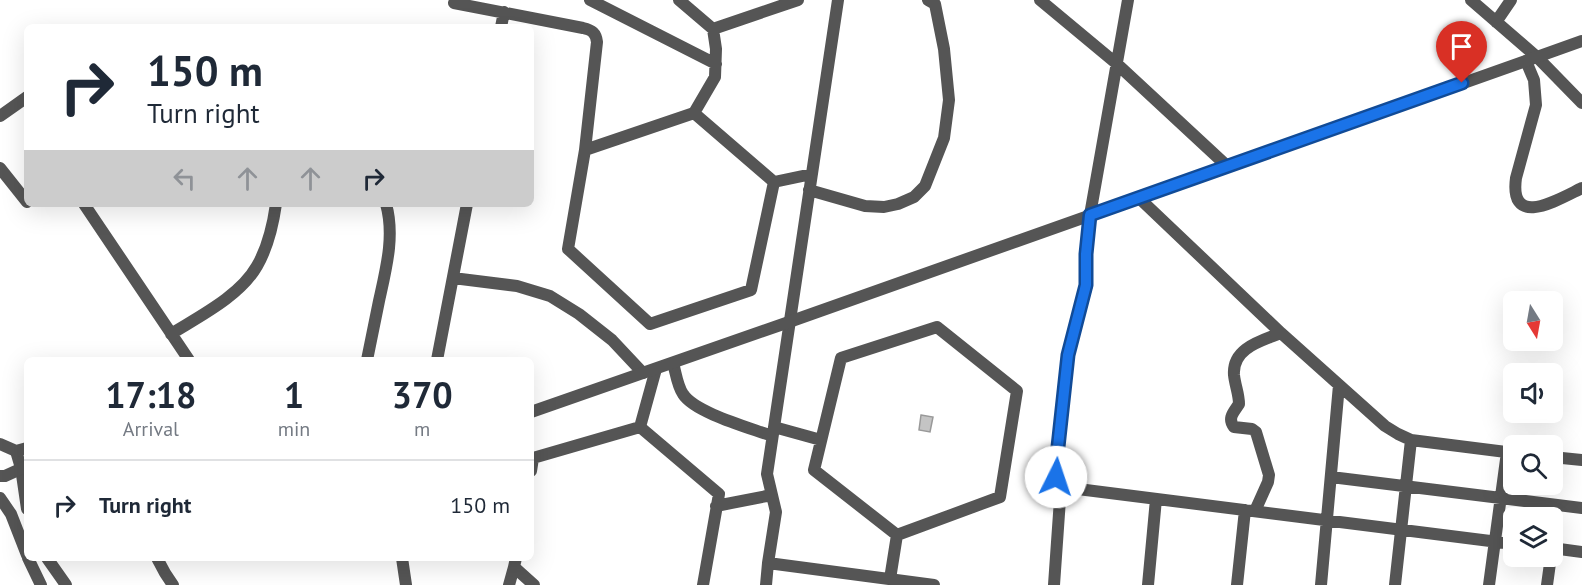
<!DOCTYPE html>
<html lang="en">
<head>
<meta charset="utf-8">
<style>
	body { margin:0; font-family:"PT Sans",sans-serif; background:#f2f2f3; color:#1f2937; height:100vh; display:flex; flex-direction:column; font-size:22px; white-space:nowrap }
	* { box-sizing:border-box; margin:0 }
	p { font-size:20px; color:#747a83 }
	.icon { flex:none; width:33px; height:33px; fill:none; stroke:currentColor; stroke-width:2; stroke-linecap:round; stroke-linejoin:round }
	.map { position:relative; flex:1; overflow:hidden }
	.side { position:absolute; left:24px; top:357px; width:510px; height:204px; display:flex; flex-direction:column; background:#fff; border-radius:9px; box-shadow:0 6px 24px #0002 }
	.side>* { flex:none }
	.top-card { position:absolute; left:24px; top:24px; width:510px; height:183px; border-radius:9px; box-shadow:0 6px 24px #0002; background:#fff; color:#1f2937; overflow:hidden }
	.needle { width:39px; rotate:169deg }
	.controls { position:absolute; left:1503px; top:291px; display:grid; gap:12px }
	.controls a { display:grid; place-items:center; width:60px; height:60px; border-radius:9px; background:#fff; box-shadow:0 6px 24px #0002; font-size:30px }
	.pin { position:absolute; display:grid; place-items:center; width:51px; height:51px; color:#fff; margin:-62px -26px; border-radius:50% 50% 50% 0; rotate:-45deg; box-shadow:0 0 6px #0007 }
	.pin .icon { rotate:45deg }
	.me { position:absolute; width:66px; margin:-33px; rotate:4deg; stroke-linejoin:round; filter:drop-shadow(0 0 4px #0008) }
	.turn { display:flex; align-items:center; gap:21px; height:126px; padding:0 24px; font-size:27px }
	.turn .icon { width:78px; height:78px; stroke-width:2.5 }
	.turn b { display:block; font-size:42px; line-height:51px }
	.lanes { display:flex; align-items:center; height:57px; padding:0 24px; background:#0003; justify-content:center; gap:30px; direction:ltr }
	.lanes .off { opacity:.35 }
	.eta { display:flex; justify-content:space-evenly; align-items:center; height:102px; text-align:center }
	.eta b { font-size:36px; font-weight:700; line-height:42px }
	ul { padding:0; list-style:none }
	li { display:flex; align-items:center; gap:18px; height:90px; padding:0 24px; border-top:2px solid #e0e1e3 }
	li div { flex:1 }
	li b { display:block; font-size:22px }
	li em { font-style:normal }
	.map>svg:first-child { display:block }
	.building { fill:#c4c4c4; stroke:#999; stroke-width:1.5 }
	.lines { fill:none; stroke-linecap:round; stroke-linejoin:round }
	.minor { stroke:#555; stroke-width:12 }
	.tertiary { stroke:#555; stroke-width:12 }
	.route-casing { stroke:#114b97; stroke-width:15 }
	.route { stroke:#1a73e8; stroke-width:10 }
</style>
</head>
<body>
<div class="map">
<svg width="1582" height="585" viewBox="0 0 1582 585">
	<rect width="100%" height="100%" fill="#fff"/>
	<path class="building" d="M921 415 933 417 930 432 919 430Z"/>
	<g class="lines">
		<path class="minor" d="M590 0 716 64
			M679 0 713 29 798 0
			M1040 0 1117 64 1227 166
			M1128 0 1090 215 1086 254 1087 285 1068 355 1057 456 1056 477 1061 485 1070 488 1514 544
			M1471 0 1537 57 1582 103
			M454 3 583 28C592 30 596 33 597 42L585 150
			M1496 22 1511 0
			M501 27 504 12
			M1526 61 1534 80 1536 105 1516 178C1509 230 1559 199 1582 188
			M694 113 774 182 751 290 650 324 568 249 585 150Z
			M694 113 715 77 716 49 713 29
			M0 116 27 97
			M0 168 27 202
			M774 182 812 174
			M809 190 865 206 884 207 898 204 914 197 925 186 944 138 949 100 944 49 935 4 928 0
			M1139 198 1281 333 1385 426 1398 434 1411 440 1514 453
			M84 204 189 360
			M453 278 517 286 550 296 579 314 612 340 643 373
			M937 327 1017 391 1000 497 897 535 814 470 841 358Z
			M171 334C200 316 240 296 257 266 268 247 273 225 276 204
			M367 360C371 340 375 320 379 301 386 269 395 236 386 204
			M437 360 467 204
			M673 363C676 373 677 385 683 394 695 413 751 428 772 436
			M640 427 656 369
			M774 427 821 440
			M16 451 21 468 27 509
			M1552 457 1582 460
			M531 471 533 458 640 427 719 494 703 585
			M1331 477 1582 508
			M0 498 11 514 27 555
			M716 506 772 495
			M1255 511 1268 482 1269 475 1256 432 1252 429 1234 427C1227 418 1234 412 1239 404 1239 394 1235 385 1234 375 1232 348 1261 341 1281 333
			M1552 548 1582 552
			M28 558 41 585
			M47 558 66 585
			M157 558 165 573 173 585
			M402 558 406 585
			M516 558 514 567 534 585
			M768 563 934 585
			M890 579 897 535
			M509 585 514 567
			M766 585 768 563 776 512 767 474 838 0
			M1054 585 1061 485
			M1148 585 1156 499
			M1237 585 1245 510
			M1321 585 1339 385
			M1395 585 1411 440
			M1489 585 1507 452
			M1547 585 1551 556"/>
		<path class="tertiary" d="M531 412 789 322 1582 41
			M0 444 16 451 27 448
			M0 476H5L27 466"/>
	</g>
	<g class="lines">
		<defs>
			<path id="route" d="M1056 477 1057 456 1068 355 1086 285V254L1090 215 1462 83"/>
		</defs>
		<use href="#route" class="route-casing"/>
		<use href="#route" class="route"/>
	</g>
</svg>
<div class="controls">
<a><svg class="needle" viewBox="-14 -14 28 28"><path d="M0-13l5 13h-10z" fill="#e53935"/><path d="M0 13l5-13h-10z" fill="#747a83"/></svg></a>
<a><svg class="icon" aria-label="sound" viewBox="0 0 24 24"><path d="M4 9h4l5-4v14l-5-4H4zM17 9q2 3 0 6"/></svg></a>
<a><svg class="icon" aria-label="search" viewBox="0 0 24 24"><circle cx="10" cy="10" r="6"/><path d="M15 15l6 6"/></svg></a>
<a><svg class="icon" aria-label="layers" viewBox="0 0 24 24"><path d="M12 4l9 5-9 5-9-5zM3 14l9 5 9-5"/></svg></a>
</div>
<div class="pin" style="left:1462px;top:83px;background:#d93025"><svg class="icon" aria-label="arrive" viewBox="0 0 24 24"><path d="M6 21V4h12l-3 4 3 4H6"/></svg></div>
<svg class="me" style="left:1056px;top:477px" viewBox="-20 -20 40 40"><circle r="19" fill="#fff"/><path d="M0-13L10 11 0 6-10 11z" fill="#1a73e8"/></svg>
<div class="top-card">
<div class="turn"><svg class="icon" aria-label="right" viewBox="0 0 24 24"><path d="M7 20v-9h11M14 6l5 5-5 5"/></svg><div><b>150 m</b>Turn right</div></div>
<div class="lanes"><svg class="icon off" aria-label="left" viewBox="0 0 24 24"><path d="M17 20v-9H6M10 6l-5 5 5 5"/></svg><svg class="icon off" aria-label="ahead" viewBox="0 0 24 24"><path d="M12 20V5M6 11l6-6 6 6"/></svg><svg class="icon off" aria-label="ahead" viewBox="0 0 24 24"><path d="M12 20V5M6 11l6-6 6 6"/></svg><svg class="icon" aria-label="right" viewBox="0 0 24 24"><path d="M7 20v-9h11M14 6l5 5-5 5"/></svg></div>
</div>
<section class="side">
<div class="eta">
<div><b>17:18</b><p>Arrival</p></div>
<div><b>1</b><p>min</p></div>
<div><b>370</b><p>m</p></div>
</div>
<ul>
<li><svg class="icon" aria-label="right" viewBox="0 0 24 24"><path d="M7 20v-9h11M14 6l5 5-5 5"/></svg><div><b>Turn right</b></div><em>150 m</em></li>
</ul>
</section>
</div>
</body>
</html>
